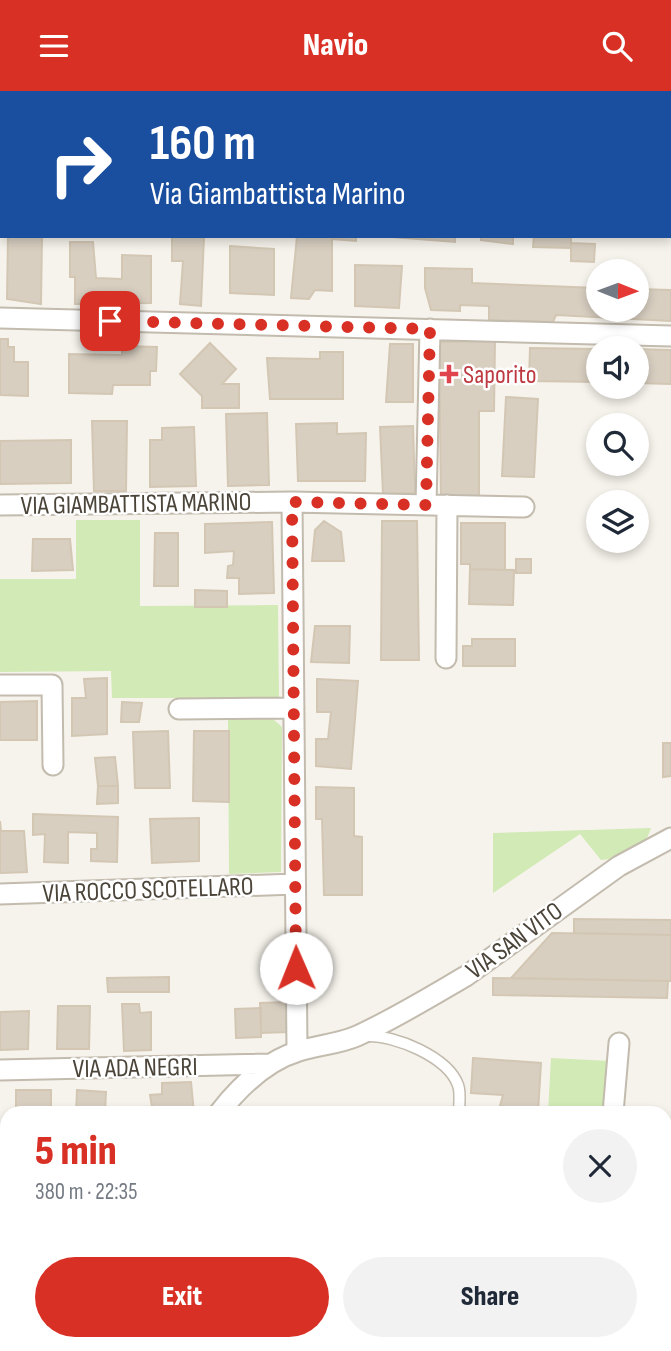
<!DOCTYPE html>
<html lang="en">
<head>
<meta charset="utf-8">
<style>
	body { margin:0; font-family:"Sofia Sans Condensed",sans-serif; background:#f2f2f3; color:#1f2937; height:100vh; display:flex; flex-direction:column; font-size:26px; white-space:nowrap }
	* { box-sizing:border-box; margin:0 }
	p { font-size:23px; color:#747a83 }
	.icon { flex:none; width:38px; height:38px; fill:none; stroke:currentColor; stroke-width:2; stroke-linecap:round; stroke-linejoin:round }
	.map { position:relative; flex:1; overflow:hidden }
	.sheet { position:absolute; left:0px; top:1015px; width:672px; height:245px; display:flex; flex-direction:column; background:#fff; border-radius:21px 21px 0 0; box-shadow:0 4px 10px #0003 }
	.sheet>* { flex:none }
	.top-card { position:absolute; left:0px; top:0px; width:672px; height:147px; box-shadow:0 4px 10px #0003; background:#1a4fa0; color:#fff; overflow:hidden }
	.needle { width:46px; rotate:91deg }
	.fabs { position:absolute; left:586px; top:168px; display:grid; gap:14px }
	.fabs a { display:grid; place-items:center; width:63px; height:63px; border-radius:50%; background:#fff; box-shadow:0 4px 10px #0003; font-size:35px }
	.pin { position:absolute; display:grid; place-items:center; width:60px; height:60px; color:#fff; margin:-30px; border-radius:14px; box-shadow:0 4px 10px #0006 }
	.me { position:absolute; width:77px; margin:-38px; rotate:359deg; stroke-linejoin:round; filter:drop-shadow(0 0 5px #0008) }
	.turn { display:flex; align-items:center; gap:24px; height:147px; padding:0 35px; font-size:32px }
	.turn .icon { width:91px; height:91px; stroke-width:2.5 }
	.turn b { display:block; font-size:49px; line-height:60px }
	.round { display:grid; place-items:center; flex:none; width:74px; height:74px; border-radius:37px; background:#f2f2f3 }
	.headline { display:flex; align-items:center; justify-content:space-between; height:119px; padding:0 35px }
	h1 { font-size:42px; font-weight:800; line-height:52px; color:#d93025 }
	.primary-button { display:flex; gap:14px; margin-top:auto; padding:14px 35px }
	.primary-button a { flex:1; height:80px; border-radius:42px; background:#d93025; color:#fff; font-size:28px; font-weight:800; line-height:80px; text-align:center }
	.primary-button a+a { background:#f2f2f3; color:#1f2937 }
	header { display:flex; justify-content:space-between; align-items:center; height:91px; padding:0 35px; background:#d93025; color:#fff; font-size:32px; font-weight:800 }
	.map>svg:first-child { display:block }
	.green { fill:#d2eab5 }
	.building { fill:#d8cfc1; stroke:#d3c7b4; stroke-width:2 }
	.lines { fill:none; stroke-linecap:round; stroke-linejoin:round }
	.lane-casing { stroke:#c2bbae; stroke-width:13 }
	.street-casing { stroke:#c2bbae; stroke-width:23 }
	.lane { stroke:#fff; stroke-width:10 }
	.street { stroke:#fff; stroke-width:19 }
	.route { stroke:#d93025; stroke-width:12; stroke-dasharray:0 21.6 }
	.health-dot { fill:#e0444e; stroke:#fff; stroke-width:2.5 }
	.labels { text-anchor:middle; stroke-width:5; stroke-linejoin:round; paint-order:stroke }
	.health-label { font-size:26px; fill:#be3a42; stroke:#fff; text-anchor:start }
	.street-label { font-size:26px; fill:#4b4439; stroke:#fff }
</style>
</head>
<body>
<header><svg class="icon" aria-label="menu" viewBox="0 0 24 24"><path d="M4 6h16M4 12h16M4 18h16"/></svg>Navio<svg class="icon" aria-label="search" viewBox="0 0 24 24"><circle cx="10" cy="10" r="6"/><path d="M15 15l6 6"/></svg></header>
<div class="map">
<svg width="671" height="1260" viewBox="0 0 671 1260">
	<rect width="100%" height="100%" fill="#f6f3ec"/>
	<path class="green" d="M76 429H140V515L278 514 279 607H112L111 580 0 581V488H76Z
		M228 628H273L282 636 281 781 229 783Z
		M651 737C643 763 626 766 601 769L580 743 493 802V742Z
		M551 967 610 970 605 1022H548Z
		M275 1253H464L499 1260H276Z"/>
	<path class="building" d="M26 145H42L41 213 7 208 8 146Z
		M172 145H213L204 146 201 215 180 213 183 170H172Z
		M297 145H356V150L332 148V200L315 199 309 208 291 207Z
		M379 145H455V151Z
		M481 145H513V153L481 149Z
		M534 145H571V157L533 156Z
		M70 151H93L96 187 122 188V164L151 165V212L75 213V186H70Z
		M571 152 595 153 594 171 571 170Z
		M230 155 274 158V204L230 202Z
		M355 174 402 175 399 217 355 215Z
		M425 177 472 178V192L598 197V219H637V198L671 199V230L556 224 553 231 489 229V215L460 214V220L431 219 425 197Z
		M0 248H8V256H14V271H28V305L0 304Z
		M495 250 494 320H479V408L441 407 439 251Z
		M210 252 236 278 222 293H239V317H202V305L180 283Z
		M390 253H413V311H386Z
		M122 255 157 256 156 280H150V294H113L112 303 69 302V263L122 264Z
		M530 257 598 258V291L529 290Z
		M637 258 671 259V293L637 292Z
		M320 261H343V308H270L267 267 320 268Z
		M506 306 538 308 534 386 502 385Z
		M267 322 269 394 228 395 226 323Z
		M92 330H127L126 400H94Z
		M337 332V343L366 342 365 390H298L296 333Z
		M413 335 415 402 383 403 380 336Z
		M194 336 196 395 150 396V349H162V337Z
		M71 349V392L0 393V350Z
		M324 430 341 441 344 470H312L315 439Z
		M382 430H417L419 569H381Z
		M272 431 274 502 239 503V487H227L228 475 233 474 234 460 205 462V433Z
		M461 432H505V479L470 478V473H461Z
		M155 442H178V495H154Z
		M33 448H70L73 479 32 480Z
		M516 468H531V482H516Z
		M470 478 514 479 513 514 469 513Z
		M195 499 227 500V516H195Z
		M315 535H350L349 572 311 571Z
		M472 548H515V575H463V555H472Z
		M107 587V643L72 645V607H86L84 588Z
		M317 588 358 590 351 678 316 675V648H328L331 621H317Z
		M37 610V649H0V611Z
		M122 611 142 612 139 631H121Z
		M168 640 170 697H135L133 641Z
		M194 640H229V711L193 710Z
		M663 652H671V685L663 686Z
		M115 666 118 695H98L95 667Z
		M98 695H118V712L97 713Z
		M316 696 354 697V745L362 746V804H324L322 728H316Z
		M33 723 118 726 117 771 91 770V758H97V742L68 741V772L44 771 45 743 33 744Z
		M199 727V770L152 772 150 728Z
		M0 730 1 740H24L27 781 0 782Z
		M574 828 671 829V844L574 842Z
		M552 842 671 844V890L511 887Z
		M169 886V901H108L107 887Z
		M493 887 668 890 667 907 493 904Z
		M287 911 288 941 261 942 260 912Z
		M122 913H139L140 922 151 921V959L124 960Z
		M58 915H90L89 958H57Z
		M261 917V946L236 947 235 918Z
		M29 920 28 958 0 959V921Z
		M473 967 541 972 538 1022H498L503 1004 471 1002Z
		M191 991 194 1022H153L150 1004 162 1003V992Z
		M16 999H51V1022H16Z
		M77 999 106 1001 105 1022H76Z
		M671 1051V1187H665Z
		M665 1233H671V1260H648L649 1253H665Z"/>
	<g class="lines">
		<defs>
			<path id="lane" d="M367 945C395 944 448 966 458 994 461 1002 459 1013 459 1022"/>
			<path id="street" d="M256 2V0
				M670 96H671
				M0 227 671 245
				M292 411 297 960
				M0 414 292 411 524 416
				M426 414 430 238
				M446 567 447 414
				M0 594H52L53 674
				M179 618 294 617
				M0 803 295 793
				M0 979 269 973
				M219 1022C240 995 266 970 299 960 318 954 339 953 357 945 394 928 430 906 466 885L619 775 671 747
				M613 1022 619 952
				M0 1144H7
				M14 1260 23 1253
				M594 1260V1253"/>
		</defs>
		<use href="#lane" class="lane-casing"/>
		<use href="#street" class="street-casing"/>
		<use href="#lane" class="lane"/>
		<use href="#street" class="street"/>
	</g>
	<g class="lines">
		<path class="route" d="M110 230 430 238 426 414 292 411 296 877"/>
	</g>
	<path class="health-dot" d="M445.5 272.5h7v7h7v7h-7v7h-7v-7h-7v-7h7z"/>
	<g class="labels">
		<g class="health-label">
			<text x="463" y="292">Saporito</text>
		</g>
		<g class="street-label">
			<text transform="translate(136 412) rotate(-1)" y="9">VIA GIAMBATTISTA MARINO</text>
			<text transform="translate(148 798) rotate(-2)" y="9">VIA ROCCO SCOTELLARO</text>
			<text transform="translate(514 849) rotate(-36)" y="9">VIA SAN VITO</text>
			<text transform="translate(135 976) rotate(-1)" y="9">VIA ADA NEGRI</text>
		</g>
	</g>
</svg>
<div class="fabs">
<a><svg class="needle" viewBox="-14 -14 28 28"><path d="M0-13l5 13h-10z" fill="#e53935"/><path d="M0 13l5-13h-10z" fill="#747a83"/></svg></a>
<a><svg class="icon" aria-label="sound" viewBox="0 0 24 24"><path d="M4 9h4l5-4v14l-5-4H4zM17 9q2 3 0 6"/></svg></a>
<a><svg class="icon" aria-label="search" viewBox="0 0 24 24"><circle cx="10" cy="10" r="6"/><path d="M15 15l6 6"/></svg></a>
<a><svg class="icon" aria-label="layers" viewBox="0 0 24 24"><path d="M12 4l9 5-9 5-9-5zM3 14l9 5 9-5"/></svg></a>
</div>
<div class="pin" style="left:110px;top:230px;background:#d93025"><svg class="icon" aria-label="arrive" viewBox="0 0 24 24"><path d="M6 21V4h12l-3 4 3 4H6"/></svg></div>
<svg class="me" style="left:296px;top:877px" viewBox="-20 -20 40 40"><circle r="19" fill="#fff"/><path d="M0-13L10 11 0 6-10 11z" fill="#d93025"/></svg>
<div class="top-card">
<div class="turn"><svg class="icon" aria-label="right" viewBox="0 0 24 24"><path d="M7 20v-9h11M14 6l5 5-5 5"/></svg><div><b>160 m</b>Via Giambattista Marino</div></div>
</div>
<section class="sheet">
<div class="headline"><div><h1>5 min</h1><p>380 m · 22:35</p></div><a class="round"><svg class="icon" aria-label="close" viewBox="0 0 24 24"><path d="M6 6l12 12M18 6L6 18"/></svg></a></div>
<div class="primary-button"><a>Exit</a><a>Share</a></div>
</section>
</div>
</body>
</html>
